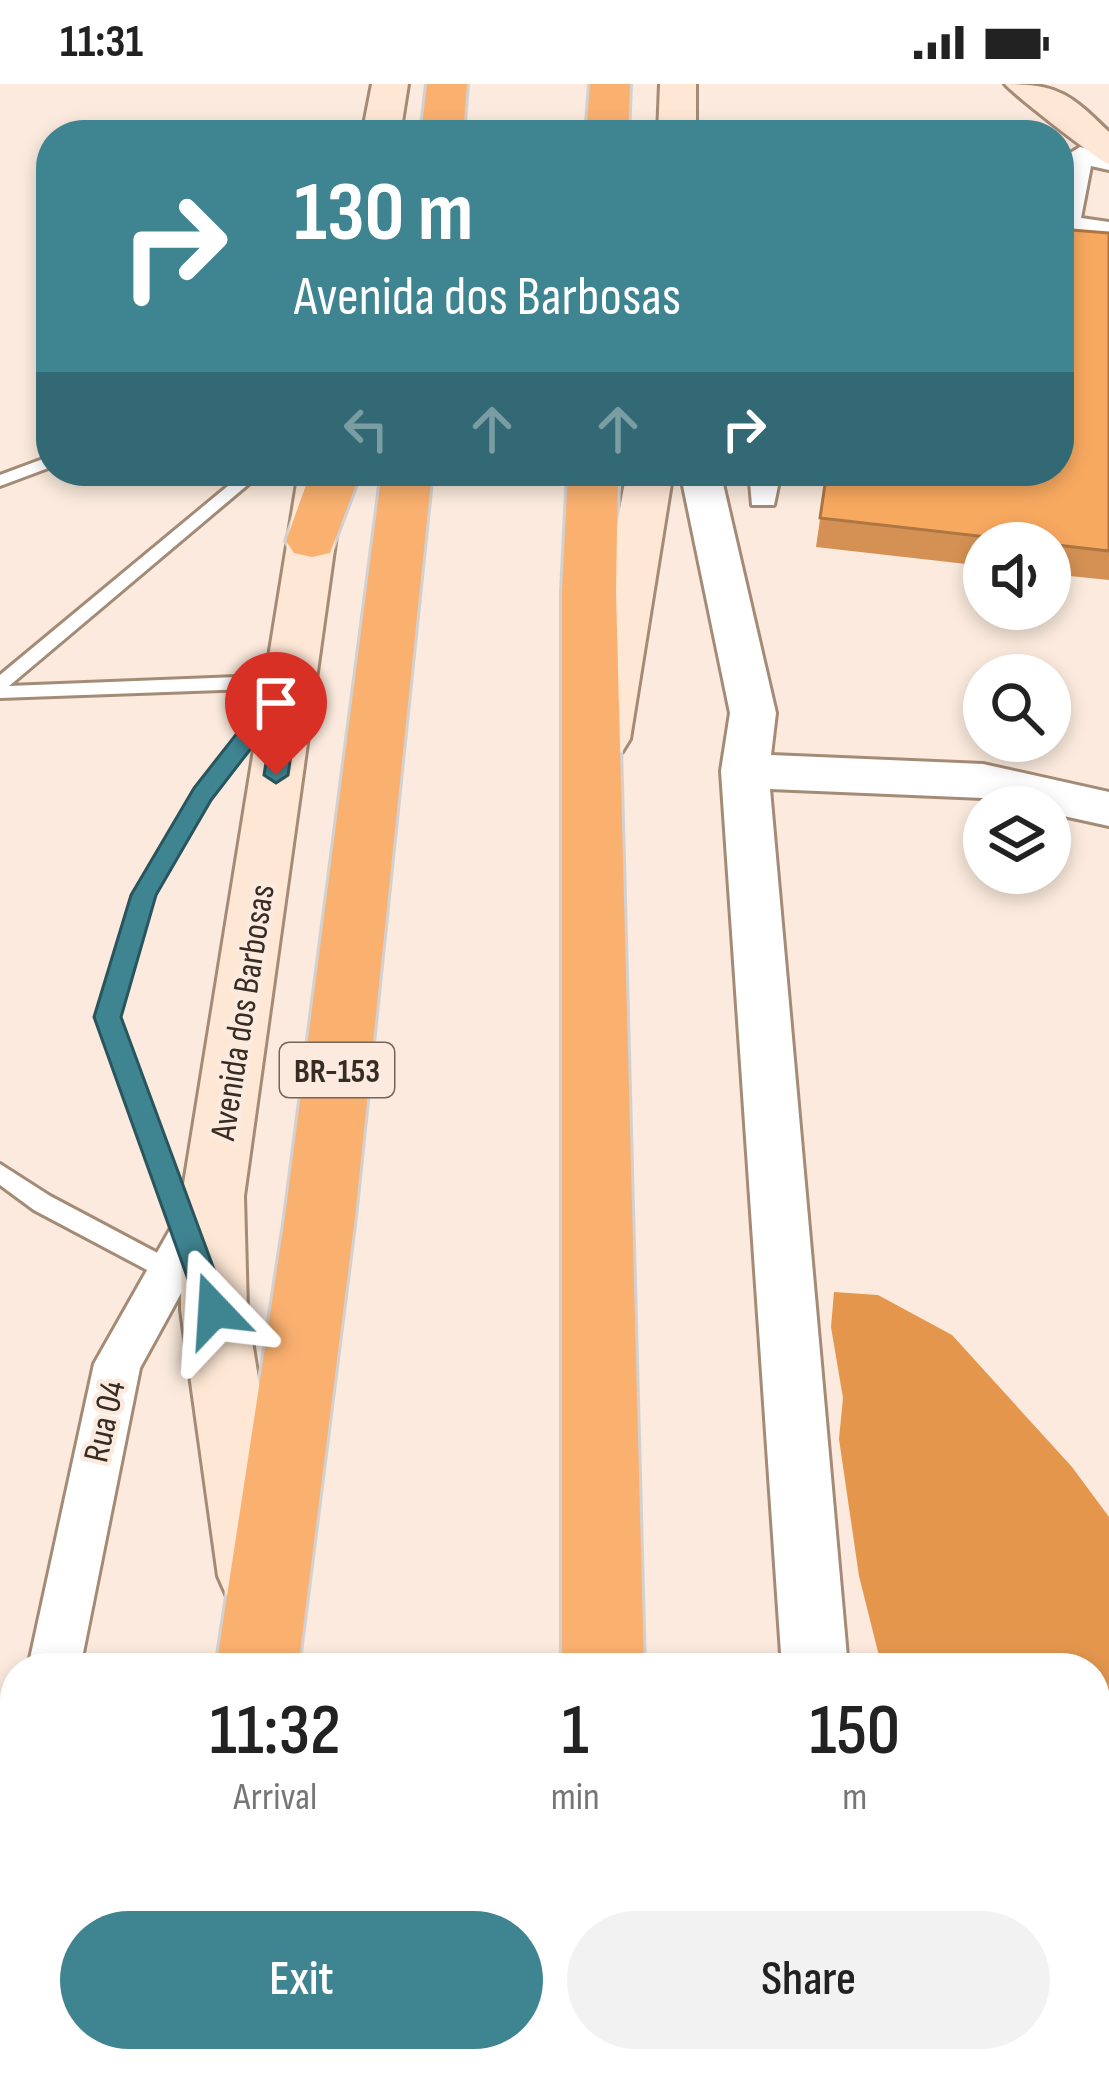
<!DOCTYPE html>
<html lang="en">
<head>
<meta charset="utf-8">
<style>
	body { margin:0; font-family:"Sofia Sans Condensed",sans-serif; background:#f2f2f2; color:#222; height:100vh; display:flex; flex-direction:column; font-size:45px; white-space:nowrap }
	* { box-sizing:border-box; margin:0 }
	p { font-size:39px; color:#767676 }
	.icon { flex:none; width:66px; height:66px; fill:none; stroke:currentColor; stroke-width:2; stroke-linecap:round; stroke-linejoin:round }
	.map { position:relative; flex:1; overflow:hidden }
	.panel { position:absolute; left:0px; top:1569px; width:1110px; height:420px; display:flex; flex-direction:column; background:#fff; border-radius:48px 48px 0 0; box-shadow:0 6px 18px #0003 }
	.panel>* { flex:none }
	.banner { position:absolute; left:36px; top:36px; width:1038px; height:366px; border-radius:48px; box-shadow:0 6px 18px #0003; background:#3f8491; color:#fff; overflow:hidden }
	.buttons { position:absolute; left:963px; top:438px; display:grid; gap:24px }
	.buttons a { display:grid; place-items:center; width:108px; height:108px; border-radius:50%; background:#fff; box-shadow:0 6px 18px #0003; font-size:60px }
	.pin { position:absolute; display:grid; place-items:center; width:102px; height:102px; color:#fff; margin:-123px -51px; border-radius:50% 50% 50% 0; rotate:-45deg; box-shadow:0 0 12px #0007 }
	.pin .icon { rotate:45deg }
	.me { position:absolute; width:132px; margin:-66px; rotate:340deg; stroke-linejoin:round; filter:drop-shadow(0 0 9px #0008) }
	.turn { display:flex; align-items:center; gap:42px; height:252px; padding:0 60px; font-size:54px }
	.turn .icon { width:156px; height:156px; stroke-width:2.5 }
	.turn b { display:block; font-size:84px; line-height:102px }
	.lanes { display:flex; align-items:center; height:114px; padding:0 60px; background:#0003; justify-content:center; gap:60px; direction:ltr }
	.lanes .off { opacity:.35 }
	.eta { display:flex; justify-content:space-evenly; align-items:center; height:204px; text-align:center }
	.eta b { font-size:72px; font-weight:600; line-height:84px }
	.primary-button { display:flex; gap:24px; margin-top:auto; padding:24px 60px }
	.primary-button a { flex:1; height:138px; border-radius:72px; background:#3f8491; color:#fff; font-size:48px; font-weight:600; line-height:138px; text-align:center }
	.primary-button a+a { background:#f2f2f2; color:#222 }
	.status { display:flex; justify-content:space-between; align-items:center; height:84px; padding:0 60px; background:#fff; direction:ltr }
	.status svg { height:33px; fill:currentColor }
	.map>svg:first-child { display:block }
	.forest { fill:#e4964d }
	.lines { fill:none; stroke-linecap:round; stroke-linejoin:round }
	.service-casing { stroke:#a48b76; stroke-width:6 }
	.minor-casing { stroke:#a48b76; stroke-width:6 }
	.tertiary-casing { stroke:#a48b76; stroke-width:6 }
	.secondary-casing { stroke:#a48b76; stroke-width:6 }
	.motorway-casing { stroke:#d3d1cf; stroke-width:6 }
	.service { fill:#fff; fill-rule:evenodd }
	.minor { fill:#fff; fill-rule:evenodd }
	.tertiary { fill:#fff; fill-rule:evenodd }
	.secondary { fill:#fee7d4; fill-rule:evenodd }
	.motorway { fill:#fab06f; fill-rule:evenodd }
	.wall { fill:#d59153 }
	.building { fill:#f8a960; stroke:#ae7643; stroke-width:3 }
	.route { fill:#3f8491; stroke:#29565e; stroke-width:3 }
	.labels { text-anchor:middle; stroke-width:9; stroke-linejoin:round; paint-order:stroke }
	.shield { fill:#fbeadd; stroke:#71655c; stroke-width:3 }
	.shield-label { font-size:33px; font-weight:bold; fill:#362c24 }
	.street-label { font-size:36px; fill:#362c24; stroke:#fbeadd }
</style>
</head>
<body>
<div class="status"><b>11:31</b><svg viewBox="0 0 49 12"><path d="M0 12V9h3v3zM5 12V6h3v6zM10 12V3h3v9zM15 12V0h3v12zM26 1h20v11H26zM47 4h2v5h-2z"/></svg></div>
<div class="map">
<svg width="1109" height="1989" viewBox="0 0 1109 1989">
	<rect width="100%" height="100%" fill="#fbeadd"/>
	<path class="forest" d="M834 1208 878 1211 952 1251 1072 1383 1109 1433V1731L1095 1725V1584H882L859 1492 839 1355 843 1314 831 1243Z
		M1095 1888 1109 1922V1989H1036L1028 1974H1095Z"/>
	<g class="lines">
		<defs>
			<path id="service" d="M51 372V383L0 402V391Z
				M246 387H264L9 602 290 591 299 597 210 715 153 812 117 933 199 1153 196 1160 188 1163 180 1160 177 1153 97 933 133 811 196 705 275 604 0 614V591Z
				M0 1080 50 1112 182 1182 185 1189 182 1196 174 1199 166 1196 34 1126 0 1101Z"/>
			<path id="minor" d="M1080 63 1109 70V86L1091 82 1081 134 1109 138V154L1059 148 1067 71Z
				M749 387H781L774 421H752Z
				M209 1099 225 1105 231 1118 140 1284 80 1584H28L94 1280 193 1105Z
				M15 1761V1891L0 1897V1768Z"/>
			<path id="tertiary" d="M680 387H720L776 629 771 671 983 680 1109 708V742L1050 729V723L983 714 770 705 848 1584H782L721 687 730 629Z
				M808 1974H884L885 1989H809Z"/>
			<path id="secondary" d="M372 0H408L400 51H362Z
				M660 0H696V51H658Z
				M1005 0C1059 0 1071 11 1109 48V80C1100 78 1012 9 1005 0Z
				M299 387H345L244 1112 247 1226 290 1492 279 1517 254 1527 229 1517 218 1492 181 1226 182 1112Z
				M627 387H673L630 655 622 668 604 673 586 668 578 655Z"/>
			<path id="motorway" d="M427 0H467L463 51H421Z
				M590 0H630L628 51H586Z
				M311 387H361L330 469 312 473 294 469 286 457Z
				M382 387H432L355 1133 298 1584H216L285 1133Z
				M568 387H618L616 508 644 1584H562V508Z
				M155 1974H247L245 1989H153Z
				M548 1974H640L639 1989H547Z"/>
		</defs>
		<use href="#service" class="service-casing"/>
		<use href="#minor" class="minor-casing"/>
		<use href="#tertiary" class="tertiary-casing"/>
		<use href="#secondary" class="secondary-casing"/>
		<use href="#motorway" class="motorway-casing"/>
		<use href="#service" class="service"/>
		<use href="#minor" class="minor"/>
		<use href="#tertiary" class="tertiary"/>
		<use href="#secondary" class="secondary"/>
		<use href="#motorway" class="motorway"/>
	</g>
	<path class="wall" d="M1109 149V496L1050 490V459H984V482L816 463 827 387H1059Z"/>
	<path class="building" d="M1059 145 1109 149V467L820 434 827 387H1059Z"/>
	<path class="route" d="M290 589 302 597 288 691 276 699 264 691 273 636 211 716 156 811 121 933 229 1226 214 1239 199 1226 94 933 131 811 194 704 282 592Z"/>
	<g class="labels">
		<rect class="shield" x="280" y="959" width="114" height="54" rx="9"/>
		<g class="shield-label">
			<text x="337" y="998">BR-153</text>
		</g>
		<g class="street-label">
			<text transform="translate(241 928) rotate(-81)" y="13">Avenida dos Barbosas</text>
			<text transform="translate(103 1337) rotate(-77)" y="13">Rua 04</text>
		</g>
	</g>
</svg>
<div class="buttons">
<a><svg class="icon" aria-label="sound" viewBox="0 0 24 24"><path d="M4 9h4l5-4v14l-5-4H4zM17 9q2 3 0 6"/></svg></a>
<a><svg class="icon" aria-label="search" viewBox="0 0 24 24"><circle cx="10" cy="10" r="6"/><path d="M15 15l6 6"/></svg></a>
<a><svg class="icon" aria-label="layers" viewBox="0 0 24 24"><path d="M12 4l9 5-9 5-9-5zM3 14l9 5 9-5"/></svg></a>
</div>
<div class="pin" style="left:276px;top:691px;background:#d93025"><svg class="icon" aria-label="arrive" viewBox="0 0 24 24"><path d="M6 21V4h12l-3 4 3 4H6"/></svg></div>
<svg class="me" style="left:214px;top:1226px" viewBox="-20 -20 40 40"><path d="M0-17L14 15 0 8-14 15z" fill="#3f8491" stroke="#fff" stroke-width="4"/></svg>
<div class="banner">
<div class="turn"><svg class="icon" aria-label="right" viewBox="0 0 24 24"><path d="M7 20v-9h11M14 6l5 5-5 5"/></svg><div><b>130 m</b>Avenida dos Barbosas</div></div>
<div class="lanes"><svg class="icon off" aria-label="left" viewBox="0 0 24 24"><path d="M17 20v-9H6M10 6l-5 5 5 5"/></svg><svg class="icon off" aria-label="ahead" viewBox="0 0 24 24"><path d="M12 20V5M6 11l6-6 6 6"/></svg><svg class="icon off" aria-label="ahead" viewBox="0 0 24 24"><path d="M12 20V5M6 11l6-6 6 6"/></svg><svg class="icon" aria-label="right" viewBox="0 0 24 24"><path d="M7 20v-9h11M14 6l5 5-5 5"/></svg></div>
</div>
<section class="panel">
<div class="eta">
<div><b>11:32</b><p>Arrival</p></div>
<div><b>1</b><p>min</p></div>
<div><b>150</b><p>m</p></div>
</div>
<div class="primary-button"><a>Exit</a><a>Share</a></div>
</section>
</div>
</body>
</html>
